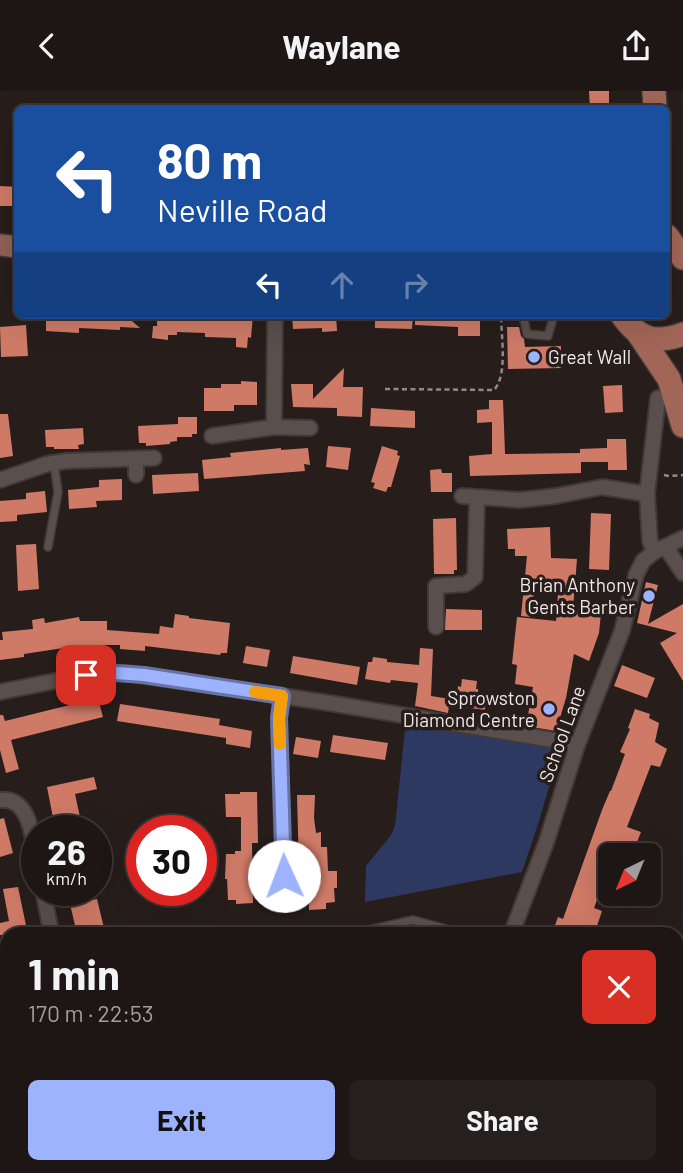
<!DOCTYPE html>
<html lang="en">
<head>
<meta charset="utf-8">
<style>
	body { margin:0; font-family:Barlow,sans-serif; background:#251f1e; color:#f1f3f6; height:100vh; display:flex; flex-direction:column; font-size:26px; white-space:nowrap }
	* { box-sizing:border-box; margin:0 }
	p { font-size:23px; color:#a09fa0 }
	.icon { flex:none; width:38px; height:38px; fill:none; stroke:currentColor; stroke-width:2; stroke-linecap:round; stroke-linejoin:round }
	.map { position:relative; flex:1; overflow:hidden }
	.panel { position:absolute; left:0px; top:836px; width:684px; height:247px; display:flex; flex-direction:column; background:#1d1615; border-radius:21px 21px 0 0; box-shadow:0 7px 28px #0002,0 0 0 2px #3b3534 }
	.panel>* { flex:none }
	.banner { position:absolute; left:14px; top:14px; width:656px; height:214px; border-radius:10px; box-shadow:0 7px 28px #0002,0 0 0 2px #3b3534; background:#1a4fa0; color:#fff; overflow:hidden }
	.needle { width:46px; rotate:223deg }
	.fabs { position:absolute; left:598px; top:752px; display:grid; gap:14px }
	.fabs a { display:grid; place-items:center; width:63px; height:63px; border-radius:10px; background:#1d1615; box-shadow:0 7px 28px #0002,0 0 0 2px #3b3534; font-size:35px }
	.speed { position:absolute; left:21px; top:724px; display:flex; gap:14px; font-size:35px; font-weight:700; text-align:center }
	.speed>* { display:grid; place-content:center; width:91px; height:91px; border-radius:50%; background:#1d1615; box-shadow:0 7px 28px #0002,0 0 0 2px #3b3534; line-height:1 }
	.speed small { font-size:18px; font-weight:400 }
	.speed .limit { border:10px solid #d22; background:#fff; color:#111 }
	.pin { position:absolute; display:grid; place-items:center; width:60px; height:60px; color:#fff; margin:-30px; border-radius:14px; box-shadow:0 4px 10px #0006 }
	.me { position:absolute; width:77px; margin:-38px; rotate:358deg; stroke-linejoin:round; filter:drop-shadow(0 0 5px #0008) }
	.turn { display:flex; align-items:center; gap:24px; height:147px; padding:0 28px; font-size:32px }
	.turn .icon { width:91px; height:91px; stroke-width:2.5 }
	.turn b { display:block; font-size:49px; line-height:60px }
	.lanes { display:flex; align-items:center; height:66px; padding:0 28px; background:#0003; justify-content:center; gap:35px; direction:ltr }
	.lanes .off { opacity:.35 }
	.round { display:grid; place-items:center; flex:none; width:74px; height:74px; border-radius:10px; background:#251f1e }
	.headline { display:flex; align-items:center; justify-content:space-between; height:119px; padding:0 28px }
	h1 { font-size:42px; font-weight:700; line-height:52px }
	.cta { display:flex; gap:14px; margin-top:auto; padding:14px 28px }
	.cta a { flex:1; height:80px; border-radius:10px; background:#9eb3fd; color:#111; font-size:28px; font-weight:700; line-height:80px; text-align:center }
	.cta a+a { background:#251f1e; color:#f1f3f6 }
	header { display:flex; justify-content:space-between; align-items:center; height:91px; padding:0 28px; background:#1d1615; font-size:32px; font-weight:700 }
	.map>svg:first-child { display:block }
	.green { fill:#2e3961 }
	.building { fill:#ce7a67 }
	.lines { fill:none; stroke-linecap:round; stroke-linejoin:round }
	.service-casing { stroke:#413a38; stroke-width:10 }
	.minor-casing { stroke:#413a38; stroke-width:18 }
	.primary-casing { stroke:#413a38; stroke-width:24 }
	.trunk-casing { stroke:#413a38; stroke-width:26 }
	.path { stroke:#918a88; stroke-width:2.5; stroke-dasharray:5 3.5; stroke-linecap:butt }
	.service { stroke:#5a4f4d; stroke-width:7 }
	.minor { stroke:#5a4f4d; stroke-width:14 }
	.primary { stroke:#8f6055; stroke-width:21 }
	.trunk { stroke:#a16658; stroke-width:23 }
	.route-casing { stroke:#6774a4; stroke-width:18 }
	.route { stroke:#9eb3fd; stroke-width:12 }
	.slow { stroke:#f59e0b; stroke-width:12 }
	.poi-dot { fill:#9eb3fd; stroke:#271e1c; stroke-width:2.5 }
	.labels { text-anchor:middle; stroke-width:7; stroke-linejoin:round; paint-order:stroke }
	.poi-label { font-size:19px; fill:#efe9e7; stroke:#271e1c; text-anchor:end }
	.street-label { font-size:19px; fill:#efe9e7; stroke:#271e1c }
</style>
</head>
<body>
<header><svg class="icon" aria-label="back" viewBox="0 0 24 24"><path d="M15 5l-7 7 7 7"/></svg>Waylane<svg class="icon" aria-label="share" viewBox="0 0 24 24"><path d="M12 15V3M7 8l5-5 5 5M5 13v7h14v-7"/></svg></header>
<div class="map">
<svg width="683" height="1082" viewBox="0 0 683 1082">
	<rect width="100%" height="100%" fill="#271e1c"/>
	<path class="green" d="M406 629 562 652 539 730 522 781 365 811 366 775 391 744 395 735Z"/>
	<path class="building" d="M589 0H609V18H590Z
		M0 95 18 96V115H0Z
		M46 224H125L140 237 120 236V239L79 237V242L46 240Z
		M157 224H253L251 247 248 246 247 257 236 256V247L205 246V242L177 241V244H168V249L152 247 153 235H157Z
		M292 224H336L337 240 322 241V237L293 238Z
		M375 224H413L412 238 375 237Z
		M415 224H480V245H458V236L415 234Z
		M26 234 28 265 1 266 0 236Z
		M507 236H519L521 245 524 248 525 256 561 255V277L508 278Z
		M344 277 343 296H363L362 326 337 325V317L293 316 291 293H313V308Z
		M241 290 257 291V314H234V320H204V297H221V293H241Z
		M622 294 623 321 605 322 603 295Z
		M489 309H503L505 363 580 362V358L607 357V348H626L627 379H608V371H581V382L470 385 469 365 492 363V331L477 332V319L489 318Z
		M371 317 415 320V337L370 335Z
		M0 323H8L13 365 0 367Z
		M178 326H197V343H192V346H177V350L170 351V353L146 355V352H139L138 335 178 333Z
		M83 337 84 353 78 354 79 358H54V356H46L45 339Z
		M328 355 351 357 348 379 326 376Z
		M382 355 398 360 397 364 400 365 391 396H388L386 401 373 397 375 392 371 391Z
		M281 357V359L308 357 310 374 304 373 305 380 204 388 202 369 231 366 230 362Z
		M441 378 442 382H452V401H431L430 379Z
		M198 382 199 400 153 403 152 384Z
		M122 388V409L96 410 97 416 69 418 68 399 99 396V389Z
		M45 400 47 421 17 424V430L0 431V410L26 408V402Z
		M591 422 611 423 609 479 589 478Z
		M456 427 457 479H454V483H434L433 428Z
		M550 436 551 467 577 468 573 518 601 522 599 542 589 570 574 563 566 607 556 640 526 635 533 596 515 593 517 574 512 573 517 526 556 530 558 502 535 500 530 526 521 525 527 465H515V458H508L507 438Z
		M36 453 39 498 18 500 16 454Z
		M646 491 658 494 648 533 683 513V590L660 552 677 542 637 532Z
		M446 518 482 519V539H445Z
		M175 523 189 525V527L230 532 227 562H221L220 564 145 555V560L120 558V554H83L24 563V566L0 569V549H3L2 541 33 538 32 529 44 527 45 532 79 526 80 530H107V539L159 543 160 535 173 537Z
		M246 555 270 559 267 576 243 572Z
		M420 557 433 558 431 605 450 608 448 622 415 615 418 592 391 589 390 592 365 588 368 571H372L373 566 387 568V571L419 574Z
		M293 565 360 576 357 594 290 582Z
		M622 574 655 587 647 607 614 595Z
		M462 588 477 590 476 598H478V601L486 602 485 619 456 615 458 595 461 596Z
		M98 607 103 626 11 649 19 678 6 682 0 659V624H3L5 630Z
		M120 613 220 628 219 634 252 640 250 657 226 653V647L117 630Z
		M635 618 650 623 649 627 659 632 655 651 667 658 660 676 651 674 627 736 641 741 634 759 622 755 618 765H611V782L606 796 602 795 594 817 602 820 594 844H556L558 838 554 837 558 826 563 828 602 719 610 700H611L625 663 620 661 630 638 628 637Z
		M333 644 388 652 385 669 330 661Z
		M296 646 321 650 318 667 293 663Z
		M94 686 97 698 75 703 81 731 55 737 47 696Z
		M240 701H257L258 752H252L253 812 236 813V809H228L227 788H225L226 763H235V760H241V726H226L225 703H240Z
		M297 704H315L314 727 316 742 321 741V756H327L328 780H337V797H334L335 811 326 812V818L309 819 307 778H299Z
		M4 727 13 762 0 766V728Z
		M18 796 28 844H0V832L9 830 3 798Z
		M67 800H85L87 810 97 808 104 837 77 843Z"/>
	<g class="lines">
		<defs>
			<path id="service" d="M523 224 527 243 548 245 554 224
				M48 456 58 401 54 372
				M347 844 413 829 469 844"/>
			<path id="minor" d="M274 336 310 337
				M212 345 274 336 275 224
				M136 368V384
				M0 389 47 373 66 370 154 367
				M462 405 520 409 556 405 602 396 647 403
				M666 455 671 464 683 482
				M654 461 650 450 647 403 658 307
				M436 536V495L466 493 475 486 477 406
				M0 601 101 581 125 582 323 611 559 650 577 655
				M282 605 279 627 284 812
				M0 709C31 706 32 747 37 769
				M43 800 51 840V844
				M511 844 546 752 577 655 622 540 636 484 643 470 654 461 683 447
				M0 884 7 883
				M533 1076V1082
				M423 1082 425 1076
				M678 1082 683 1075"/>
			<path id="primary" d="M0 154 18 156"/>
			<path id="trunk" d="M654 0 655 18
				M667 145 683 167
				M622 224C639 249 655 253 683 243
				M638 242 669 288 683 335"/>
		</defs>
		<use href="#service" class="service-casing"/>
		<use href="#minor" class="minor-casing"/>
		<use href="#primary" class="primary-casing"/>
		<use href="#trunk" class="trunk-casing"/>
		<path class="path" d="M385 298 494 299C508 284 501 244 501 224
			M664 384 669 385 683 384"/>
		<use href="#service" class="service"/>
		<use href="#minor" class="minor"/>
		<use href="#primary" class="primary"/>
		<use href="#trunk" class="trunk"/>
	</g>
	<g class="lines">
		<defs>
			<path id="route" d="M86 584 101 581 144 584 282 605 279 627 284 785"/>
		</defs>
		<use href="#route" class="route-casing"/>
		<use href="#route" class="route"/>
		<path class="slow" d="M255 601 282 605 279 627 280 653"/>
	</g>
	<g class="poi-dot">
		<circle cx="534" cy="266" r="7"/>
		<circle cx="649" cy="505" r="7"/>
		<circle cx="549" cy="618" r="7"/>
	</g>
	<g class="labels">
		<g class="poi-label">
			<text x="548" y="273" text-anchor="start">Great Wall</text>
			<text x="635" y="501">Brian Anthony<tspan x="635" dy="22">Gents Barber</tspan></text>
			<text x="535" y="614">Sprowston<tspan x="535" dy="22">Diamond Centre</tspan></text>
		</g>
		<g class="street-label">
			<text transform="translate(562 643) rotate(-70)" y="7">School Lane</text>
		</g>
	</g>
</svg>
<div class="fabs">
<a><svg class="needle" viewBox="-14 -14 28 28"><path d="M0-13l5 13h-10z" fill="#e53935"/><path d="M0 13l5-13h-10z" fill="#a09fa0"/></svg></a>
</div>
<div class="speed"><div>26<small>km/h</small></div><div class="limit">30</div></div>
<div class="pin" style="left:86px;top:584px;background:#d93025"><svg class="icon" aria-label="arrive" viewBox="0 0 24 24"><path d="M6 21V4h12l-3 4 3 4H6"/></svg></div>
<svg class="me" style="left:284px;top:785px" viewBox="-20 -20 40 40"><circle r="19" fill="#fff"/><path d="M0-13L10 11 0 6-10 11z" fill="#9eb3fd"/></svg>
<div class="banner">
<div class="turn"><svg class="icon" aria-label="left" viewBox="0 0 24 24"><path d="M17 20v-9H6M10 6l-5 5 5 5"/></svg><div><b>80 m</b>Neville Road</div></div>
<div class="lanes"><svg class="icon" aria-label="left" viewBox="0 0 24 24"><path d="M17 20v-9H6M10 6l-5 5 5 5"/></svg><svg class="icon off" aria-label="ahead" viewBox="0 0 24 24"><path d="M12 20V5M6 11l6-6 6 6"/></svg><svg class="icon off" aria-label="right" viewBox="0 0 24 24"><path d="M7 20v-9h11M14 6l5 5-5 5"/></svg></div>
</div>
<section class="panel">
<div class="headline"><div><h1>1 min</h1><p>170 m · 22:53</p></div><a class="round" style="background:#d93025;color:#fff"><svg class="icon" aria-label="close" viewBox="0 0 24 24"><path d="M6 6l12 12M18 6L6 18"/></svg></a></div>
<div class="cta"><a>Exit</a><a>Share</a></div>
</section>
</div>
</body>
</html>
